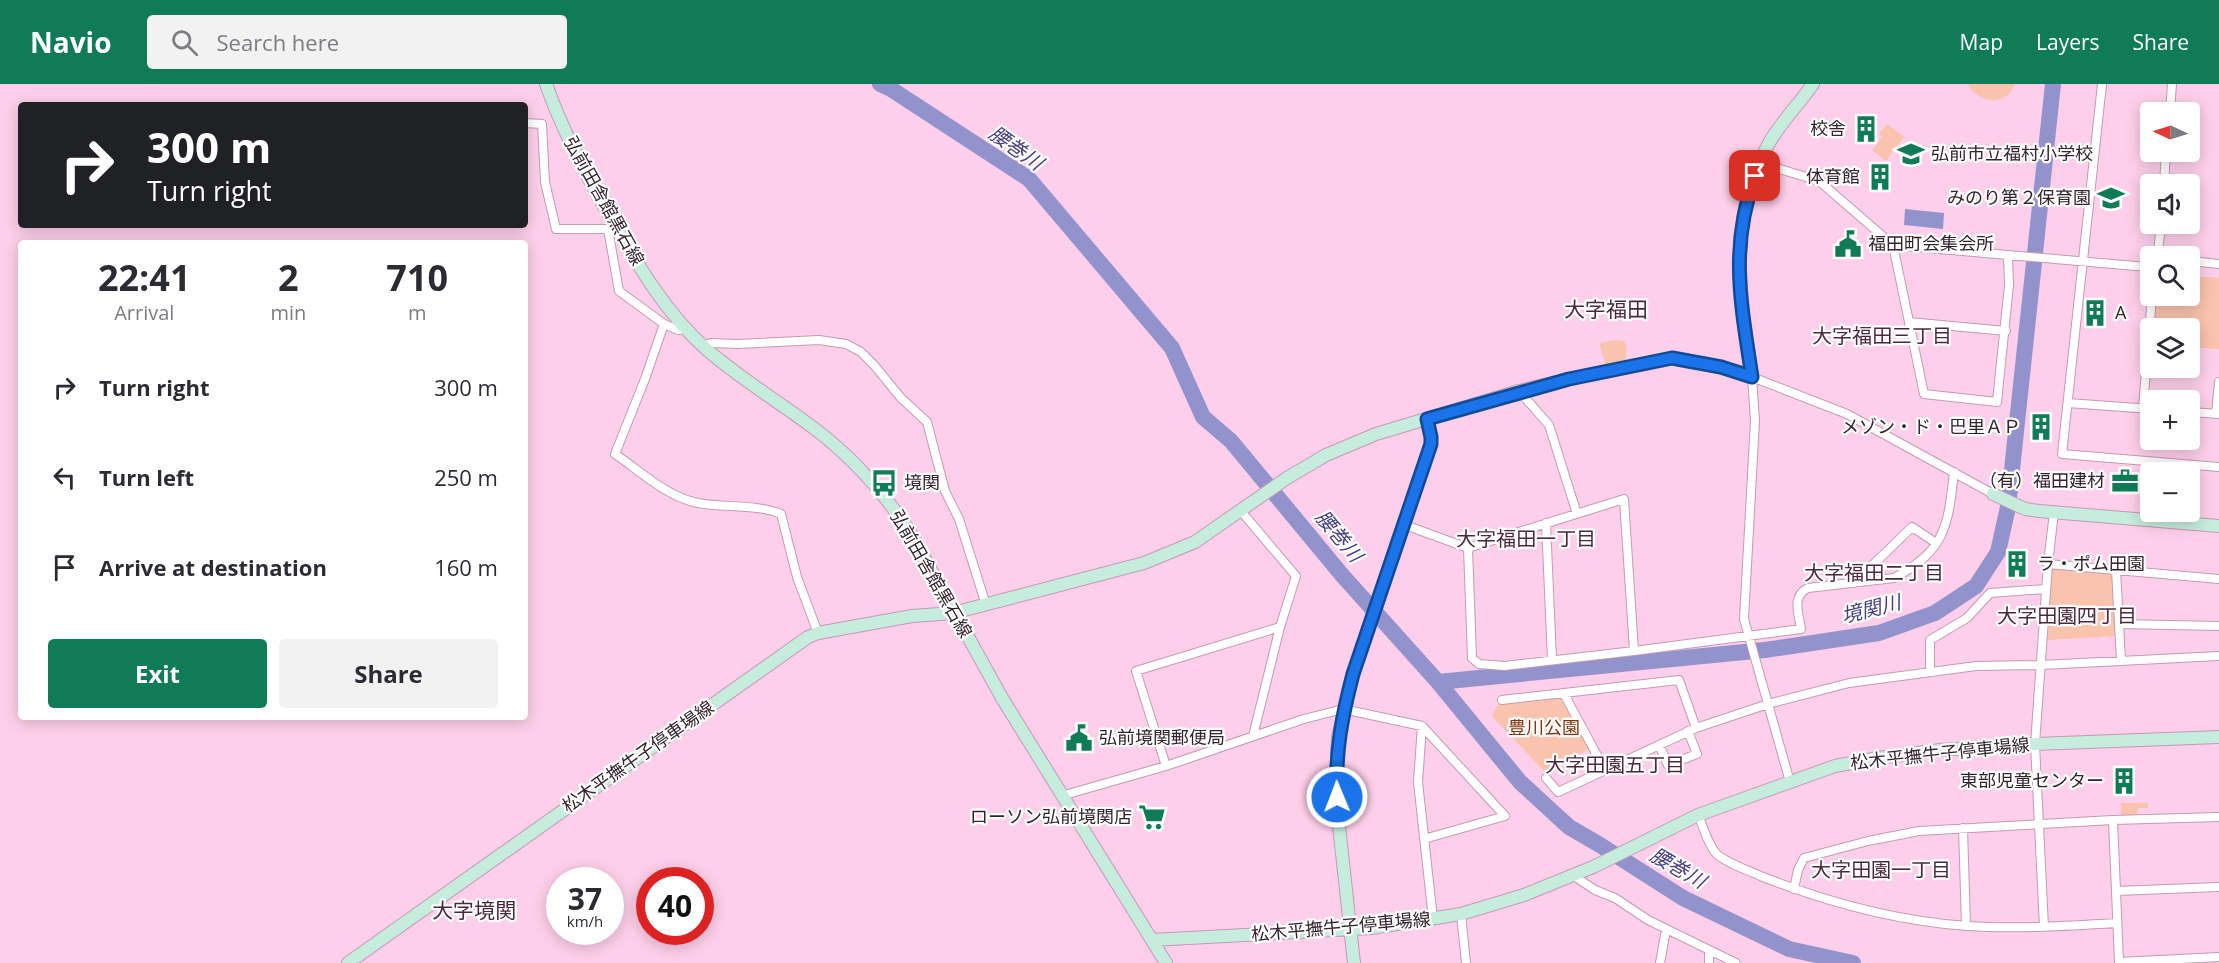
<!DOCTYPE html>
<html lang="en">
<head>
<meta charset="utf-8">
<style>
	body { margin:0; font-family:"Open Sans","Noto Sans JP",sans-serif; background:#f2f2f3; color:#2b2b33; height:100vh; display:flex; flex-direction:column; font-size:22px; white-space:nowrap }
	* { box-sizing:border-box; margin:0 }
	p { font-size:20px; color:#7c7c81 }
	.icon { flex:none; width:33px; height:33px; fill:none; stroke:currentColor; stroke-width:2; stroke-linecap:round; stroke-linejoin:round }
	.map { position:relative; flex:1; overflow:hidden }
	.details { position:absolute; left:18px; top:156px; width:510px; height:480px; display:flex; flex-direction:column; background:#fff; border-radius:6px; box-shadow:0 3px 15px #0003 }
	.details>* { flex:none }
	.top-card { position:absolute; left:18px; top:18px; width:510px; height:126px; border-radius:6px; box-shadow:0 3px 15px #0003; background:#202124; color:#fff; overflow:hidden }
	.needle { width:39px; rotate:274deg }
	.buttons { position:absolute; left:2140px; top:18px; display:grid; gap:12px }
	.buttons a { display:grid; place-items:center; width:60px; height:60px; border-radius:6px; background:#fff; box-shadow:0 3px 15px #0003; font-size:30px }
	.speed { position:absolute; left:546px; top:783px; display:flex; gap:12px; font-size:30px; font-weight:700; text-align:center }
	.speed>* { display:grid; place-content:center; width:78px; height:78px; border-radius:50%; background:#fff; box-shadow:0 3px 15px #0003; line-height:1 }
	.speed small { font-size:15px; font-weight:400 }
	.speed .limit { border:9px solid #d22; background:#fff; color:#111 }
	.pin { position:absolute; display:grid; place-items:center; width:51px; height:51px; color:#fff; margin:-26px; border-radius:12px; box-shadow:0 3px 9px #0006 }
	.me { position:absolute; width:66px; margin:-33px; rotate:359deg; stroke-linejoin:round; filter:drop-shadow(0 0 4px #0008) }
	.turn { display:flex; align-items:center; gap:21px; height:126px; padding:0 30px; font-size:27px }
	.turn .icon { width:78px; height:78px; stroke-width:2.5 }
	.turn b { display:block; font-size:42px; line-height:51px }
	.eta { display:flex; justify-content:space-evenly; align-items:center; height:102px; text-align:center }
	.eta b { font-size:36px; font-weight:700; line-height:42px }
	.primary-button { display:flex; gap:12px; margin-top:auto; padding:12px 30px }
	.primary-button a { flex:1; height:69px; border-radius:6px; background:#0f7c57; color:#fff; font-size:24px; font-weight:700; line-height:69px; text-align:center }
	.primary-button a+a { background:#f2f2f3; color:#2b2b33 }
	ul { padding:0; list-style:none }
	li { display:flex; align-items:center; gap:18px; height:90px; padding:0 30px }
	li div { flex:1 }
	li b { display:block; font-size:22px }
	li em { font-style:normal }
	header { display:flex; align-items:center; gap:36px; box-sizing:border-box; height:84px; padding:0 30px; background:#0f7c57; color:#fff }
	header strong { font-size:28px }
	nav { display:flex; gap:33px; margin-inline-start:auto; font-size:21px }
	.search { width:420px; height:54px; background:#f2f2f3; display:flex; align-items:center; gap:15px; box-sizing:border-box; padding:0 21px; border-radius:6px; color:#7c7c81; font-size:22px }
	.map>svg:first-child { display:block }
	.green { fill:#fac3ad }
	.water { fill:#9293cd }
	.lines { fill:none; stroke-linecap:round; stroke-linejoin:round }
	.river { stroke:#9293cd; stroke-width:16 }
	.street-casing { stroke:#c59ab3; stroke-width:10 }
	.secondary-casing { stroke:#c59ab3; stroke-width:14 }
	.street { stroke:#fff; stroke-width:8 }
	.secondary { stroke:#c6ecdd; stroke-width:12 }
	.route-casing { stroke:#114b97; stroke-width:15 }
	.route { stroke:#1a73e8; stroke-width:10 }
	.labels { text-anchor:middle; stroke-width:4.5; stroke-linejoin:round; paint-order:stroke }
	.poi-label { font-size:18px; fill:#34232d; stroke:#fff; text-anchor:end }
	.street-label { font-size:18px; fill:#34232d; stroke:#fff }
	.park-label { font-size:18px; fill:#80350f; stroke:#fff }
	.water-label { font-size:20px; font-style:italic; fill:#454087; stroke:#fff }
	.neighbourhood-label { font-size:20px; fill:#4c283e; stroke:#fff }
	.quarter-label { font-size:21px; fill:#4c283e; stroke:#fff }
</style>
</head>
<body>
<header>
<strong>Navio</strong>
<div class="search"><svg class="icon" aria-label="search" viewBox="0 0 24 24"><circle cx="10" cy="10" r="6"/><path d="M15 15l6 6"/></svg>Search here</div>
<nav><a>Map</a><a>Layers</a><a>Share</a></nav>
</header>
<div class="map">
<svg width="2219" height="879" viewBox="0 0 2219 879">
	<rect width="100%" height="100%" fill="#fecfea"/>
	<path class="green" d="M1967 0H2015C2006 24 1978 19 1967 0Z
		M1887 40 1904 53 1886 77 1872 66 1882 53 1879 50Z
		M2190 192 2219 194V265L2190 263V244H2154L2157 212H2190Z
		M1615 256 1624 257 1627 263 1625 278 1606 281 1599 259Z
		M2054 484 2110 487 2113 492 2115 552 2048 556 2051 487Z
		M1561 614 1589 665 1545 688 1492 632 1498 620Z
		M2121 719H2148V724H2138L2137 733 2121 734Z"/>
	<path class="water" d="M1905 125 1944 129 1943 145 1904 141Z"/>
	<g class="lines">
		<path class="river" d="M880 0 891 5 1029 95 1172 264 1203 333 1231 357 1342 491 1438 598 1520 698 1569 743 1600 761 1683 814 1789 865 1853 879
			M1438 598 1765 566 1879 549 1935 529 1976 502 1998 468 2008 423 2053 0"/>
		<defs>
			<path id="street" d="M2102 0 2062 370 2219 383
				M2170 28 2172 0
				M525 39 542 40 545 98 556 145H608L616 143
				M1760 79 1819 97 1893 161 2147 183 2151 188
				M2164 100 2166 68
				M2161 140 2158 168 2162 172
				M608 145 619 207 664 240
				M1893 161 1924 310 1997 318 2009 201 2008 172
				M2190 177 2219 180
				M1909 238 2006 247
				M686 245 678 246 664 240 645 295 615 370C640 387 667 413 698 419 724 424 758 420 781 430L797 493 818 549
				M702 262 711 259 738 260 819 256 846 260 861 268 874 281 901 314 927 338 945 407 959 435 986 521
				M1519 307 1549 341 1577 430
				M2068 319 2151 325
				M2143 324 2152 212
				M2190 328 2219 330
				M2216 330 2219 298
				M1240 426 1296 492 1280 543 1253 652
				M1546 439 1552 576
				M1405 441 1468 464 1624 415 1634 567 1504 582 1479 580 1472 574 1468 464
				M2048 480 2219 495
				M2116 486 2121 576
				M1854 499 1912 443 1936 459
				M2119 540 2219 542
				M1634 567 1801 545C1799 530 1791 512 1808 504L1894 494C1946 466 1948 442 1954 388
				M1930 587V556L1967 534 1990 509 2046 505
				M1564 610 1605 686
				M1502 616 1679 596 1696 644
				M1422 642 1418 698 1433 835
				M1659 661 1668 681 1697 670 1688 647
				M1166 682 1136 587 1280 543
				M1546 694 1558 708 1696 644 1768 620 1849 599 1976 582 2041 581 2219 572
				M1790 698 1744 535 1755 337 1752 293 1847 330 1993 410
				M1061 712 1166 682 1304 635 1343 625 1422 642 1505 732 1424 755
				M1698 731C1703 742 1707 758 1715 768 1721 777 1752 788 1763 793 1827 818 1897 837 1967 842 2017 845 2067 842 2117 839
				M2113 736 2119 878 2219 873
				M1963 744 1966 842
				M1574 792 1595 806 1615 814 1648 836 1736 879
				M1794 805 1798 786 1804 774 1868 757 1919 747 2113 736 2219 733
				M2116 807 2219 803
				M1461 830 1466 879
				M2044 843 2035 660 2048 480 2054 428
				M1709 866V879
				M1660 879 1666 846"/>
			<path id="secondary" d="M546 0C562 46 585 89 609 131 636 178 664 227 705 264 739 294 778 317 815 345 852 373 884 409 910 448L1002 614 1166 879
				M1993 410 2025 425 2039 427 2219 442
				M1152 856 1372 844 1461 830 1524 811 1593 783 1698 731 1835 682 1878 674 1940 666 2035 660 2219 653
				M348 879 808 553 818 549 912 532 953 529 1144 479 1195 458 1287 394 1326 371 1376 350 1519 307 1569 295 1673 274 1721 283 1752 293C1740 209 1726 138 1769 59 1781 38 1799 20 1813 0
				M1354 879 1338 733 1336 693 1338 653 1353 590 1431 360V353L1427 335"/>
		</defs>
		<use href="#street" class="street-casing"/>
		<use href="#secondary" class="secondary-casing"/>
		<use href="#street" class="street"/>
		<use href="#secondary" class="secondary"/>
	</g>
	<g class="lines">
		<defs>
			<path id="route" d="M1337 713C1335 668 1342 632 1353 590L1431 360V353L1427 335 1569 295 1672 274 1721 283 1752 293C1741 220 1729 164 1755 92"/>
		</defs>
		<use href="#route" class="route-casing"/>
		<use href="#route" class="route"/>
	</g>
	<defs>
		<symbol id="building-bare" viewBox="-9 -9 18 18"><path d="M-4-6H4V6H1V3H-1V6H-4ZM-2.5-4.3h1.7v1.8h-1.7ZM.8-4.3h1.7v1.8H.8ZM-2.5-1h1.7V.8h-1.7ZM.8-1h1.7V.8H.8Z" fill="#0f7c57" stroke="#fff" stroke-width="2.5" paint-order="stroke"/></symbol>
		<symbol id="school-bare" viewBox="-9 -9 18 18"><path d="M0-5L7-2L0 1L-7-2ZM-4 1L0 2.5L4 1V4Q0 6-4 4Z" fill="#0f7c57" stroke="#fff" stroke-width="2.5" paint-order="stroke"/></symbol>
		<symbol id="civic-bare" viewBox="-9 -9 18 18"><path d="M-.6-6.5H3V-4.5H.6V-3L4-1V1h2V6H-6V1h2V-1L-.6-3ZM-1.2 2.5V6h2.4V2.5Z" fill="#0f7c57" stroke="#fff" stroke-width="2.5" paint-order="stroke"/></symbol>
		<symbol id="office-bare" viewBox="-9 -9 18 18"><path d="M-6-3h4V-5.5h4V-3h4V5H-6ZM-1-4.5V-3h2v-1.5ZM-6 0V1H6V0Z" fill="#0f7c57" stroke="#fff" stroke-width="2.5" paint-order="stroke"/></symbol>
		<symbol id="bus-bare" viewBox="-9 -9 18 18"><path d="M-5-6H5V4H4V6H2V4H-2V6H-4V4H-5ZM-3.5-4V0h7V-4ZM-3.5 1.2v1.5H-2V1.2ZM2 1.2v1.5H3.5V1.2Z" fill="#0f7c57" stroke="#fff" stroke-width="2.5" paint-order="stroke"/></symbol>
		<symbol id="supermarket-bare" viewBox="-9 -9 18 18"><path d="M-6-5.5h2.5l.6 2H6L4.5 2H-2.5L-4.4-4H-6ZM-1.5 3.2a1.3 1.3 0 1 0 .1 0ZM3 3.2a1.3 1.3 0 1 0 .1 0Z" fill="#0f7c57" stroke="#fff" stroke-width="2.5" paint-order="stroke"/></symbol>
	</defs>
	<g fill-rule="evenodd">
		<use href="#building-bare" x="1847" y="26" width="38" height="38"/>
		<use href="#school-bare" x="1892" y="51" width="38" height="38"/>
		<use href="#building-bare" x="1861" y="74" width="38" height="38"/>
		<use href="#school-bare" x="2092" y="95" width="38" height="38"/>
		<use href="#civic-bare" x="1829" y="141" width="38" height="38"/>
		<use href="#building-bare" x="2076" y="210" width="38" height="38"/>
		<use href="#building-bare" x="2022" y="324" width="38" height="38"/>
		<use href="#office-bare" x="2106" y="378" width="38" height="38"/>
		<use href="#bus-bare" x="865" y="380" width="38" height="38"/>
		<use href="#building-bare" x="1998" y="461" width="38" height="38"/>
		<use href="#civic-bare" x="1060" y="635" width="38" height="38"/>
		<use href="#building-bare" x="2105" y="678" width="38" height="38"/>
		<use href="#supermarket-bare" x="1133" y="714" width="38" height="38"/>
	</g>
	<g class="labels">
		<g class="poi-label">
			<text x="1846" y="51">校舎</text>
			<text x="1931" y="76" text-anchor="start">弘前市立福村小学校</text>
			<text x="1860" y="99">体育館</text>
			<text x="2091" y="120">みのり第２保育園</text>
			<text x="1868" y="166" text-anchor="start">福田町会集会所</text>
			<text x="2115" y="235" text-anchor="start">A</text>
			<text x="2021" y="349">メゾン・ド・巴里ＡＰ</text>
			<text x="2105" y="403">（有）福田建材</text>
			<text x="904" y="405" text-anchor="start">境関</text>
			<text x="2037" y="486" text-anchor="start">ラ・ポム田園</text>
			<text x="1099" y="660" text-anchor="start">弘前境関郵便局</text>
			<text x="2104" y="703">東部児童センター</text>
			<text x="1132" y="739">ローソン弘前境関店</text>
		</g>
		<g class="street-label">
			<text transform="translate(604 117) rotate(61)" y="6">弘前田舎館黒石線</text>
			<text transform="translate(931 490) rotate(60)" y="6">弘前田舎館黒石線</text>
			<text transform="translate(1940 670) rotate(-6)" y="6">松木平撫牛子停車場線</text>
			<text transform="translate(638 673) rotate(-35)" y="6">松木平撫牛子停車場線</text>
			<text transform="translate(1341 843) rotate(-5)" y="6">松木平撫牛子停車場線</text>
		</g>
		<g class="park-label">
			<text x="1544" y="650">豊川公園</text>
		</g>
		<g class="water-label">
			<text transform="translate(1016 64) rotate(35)" y="7">腰巻川</text>
			<text transform="translate(1339 452) rotate(50)" y="7">腰巻川</text>
			<text transform="translate(1871 525) rotate(-14)" y="7">境関川</text>
			<text transform="translate(1678 784) rotate(30)" y="7">腰巻川</text>
		</g>
		<g class="neighbourhood-label">
			<text x="1882" y="259">大字福田三丁目</text>
			<text x="1526" y="462">大字福田一丁目</text>
			<text x="1874" y="496">大字福田二丁目</text>
			<text x="2067" y="539">大字田園四丁目</text>
			<text x="1615" y="688">大字田園五丁目</text>
			<text x="1881" y="793">大字田園一丁目</text>
		</g>
		<g class="quarter-label">
			<text x="1606" y="233">大字福田</text>
			<text x="474" y="834">大字境関</text>
		</g>
	</g>
</svg>
<div class="buttons">
<a><svg class="needle" viewBox="-14 -14 28 28"><path d="M0-13l5 13h-10z" fill="#e53935"/><path d="M0 13l5-13h-10z" fill="#7c7c81"/></svg></a>
<a><svg class="icon" aria-label="sound" viewBox="0 0 24 24"><path d="M4 9h4l5-4v14l-5-4H4zM17 9q2 3 0 6"/></svg></a>
<a><svg class="icon" aria-label="search" viewBox="0 0 24 24"><circle cx="10" cy="10" r="6"/><path d="M15 15l6 6"/></svg></a>
<a><svg class="icon" aria-label="layers" viewBox="0 0 24 24"><path d="M12 4l9 5-9 5-9-5zM3 14l9 5 9-5"/></svg></a>
<a>+</a>
<a>−</a>
</div>
<div class="speed"><div>37<small>km/h</small></div><div class="limit">40</div></div>
<div class="pin" style="left:1755px;top:92px;background:#d93025"><svg class="icon" aria-label="arrive" viewBox="0 0 24 24"><path d="M6 21V4h12l-3 4 3 4H6"/></svg></div>
<svg class="me" style="left:1337px;top:713px" viewBox="-20 -20 40 40"><circle r="17" fill="#1a73e8" stroke="#fff" stroke-width="3"/><path d="M0-11L8 9 0 5-8 9z" fill="#fff"/></svg>
<div class="top-card">
<div class="turn"><svg class="icon" aria-label="right" viewBox="0 0 24 24"><path d="M7 20v-9h11M14 6l5 5-5 5"/></svg><div><b>300 m</b>Turn right</div></div>
</div>
<section class="details">
<div class="eta">
<div><b>22:41</b><p>Arrival</p></div>
<div><b>2</b><p>min</p></div>
<div><b>710</b><p>m</p></div>
</div>
<ul>
<li><svg class="icon" aria-label="right" viewBox="0 0 24 24"><path d="M7 20v-9h11M14 6l5 5-5 5"/></svg><div><b>Turn right</b></div><em>300 m</em></li>
<li><svg class="icon" aria-label="left" viewBox="0 0 24 24"><path d="M17 20v-9H6M10 6l-5 5 5 5"/></svg><div><b>Turn left</b></div><em>250 m</em></li>
<li><svg class="icon" aria-label="arrive" viewBox="0 0 24 24"><path d="M6 21V4h12l-3 4 3 4H6"/></svg><div><b>Arrive at destination</b></div><em>160 m</em></li>
</ul>
<div class="primary-button"><a>Exit</a><a>Share</a></div>
</section>
</div>
</body>
</html>
